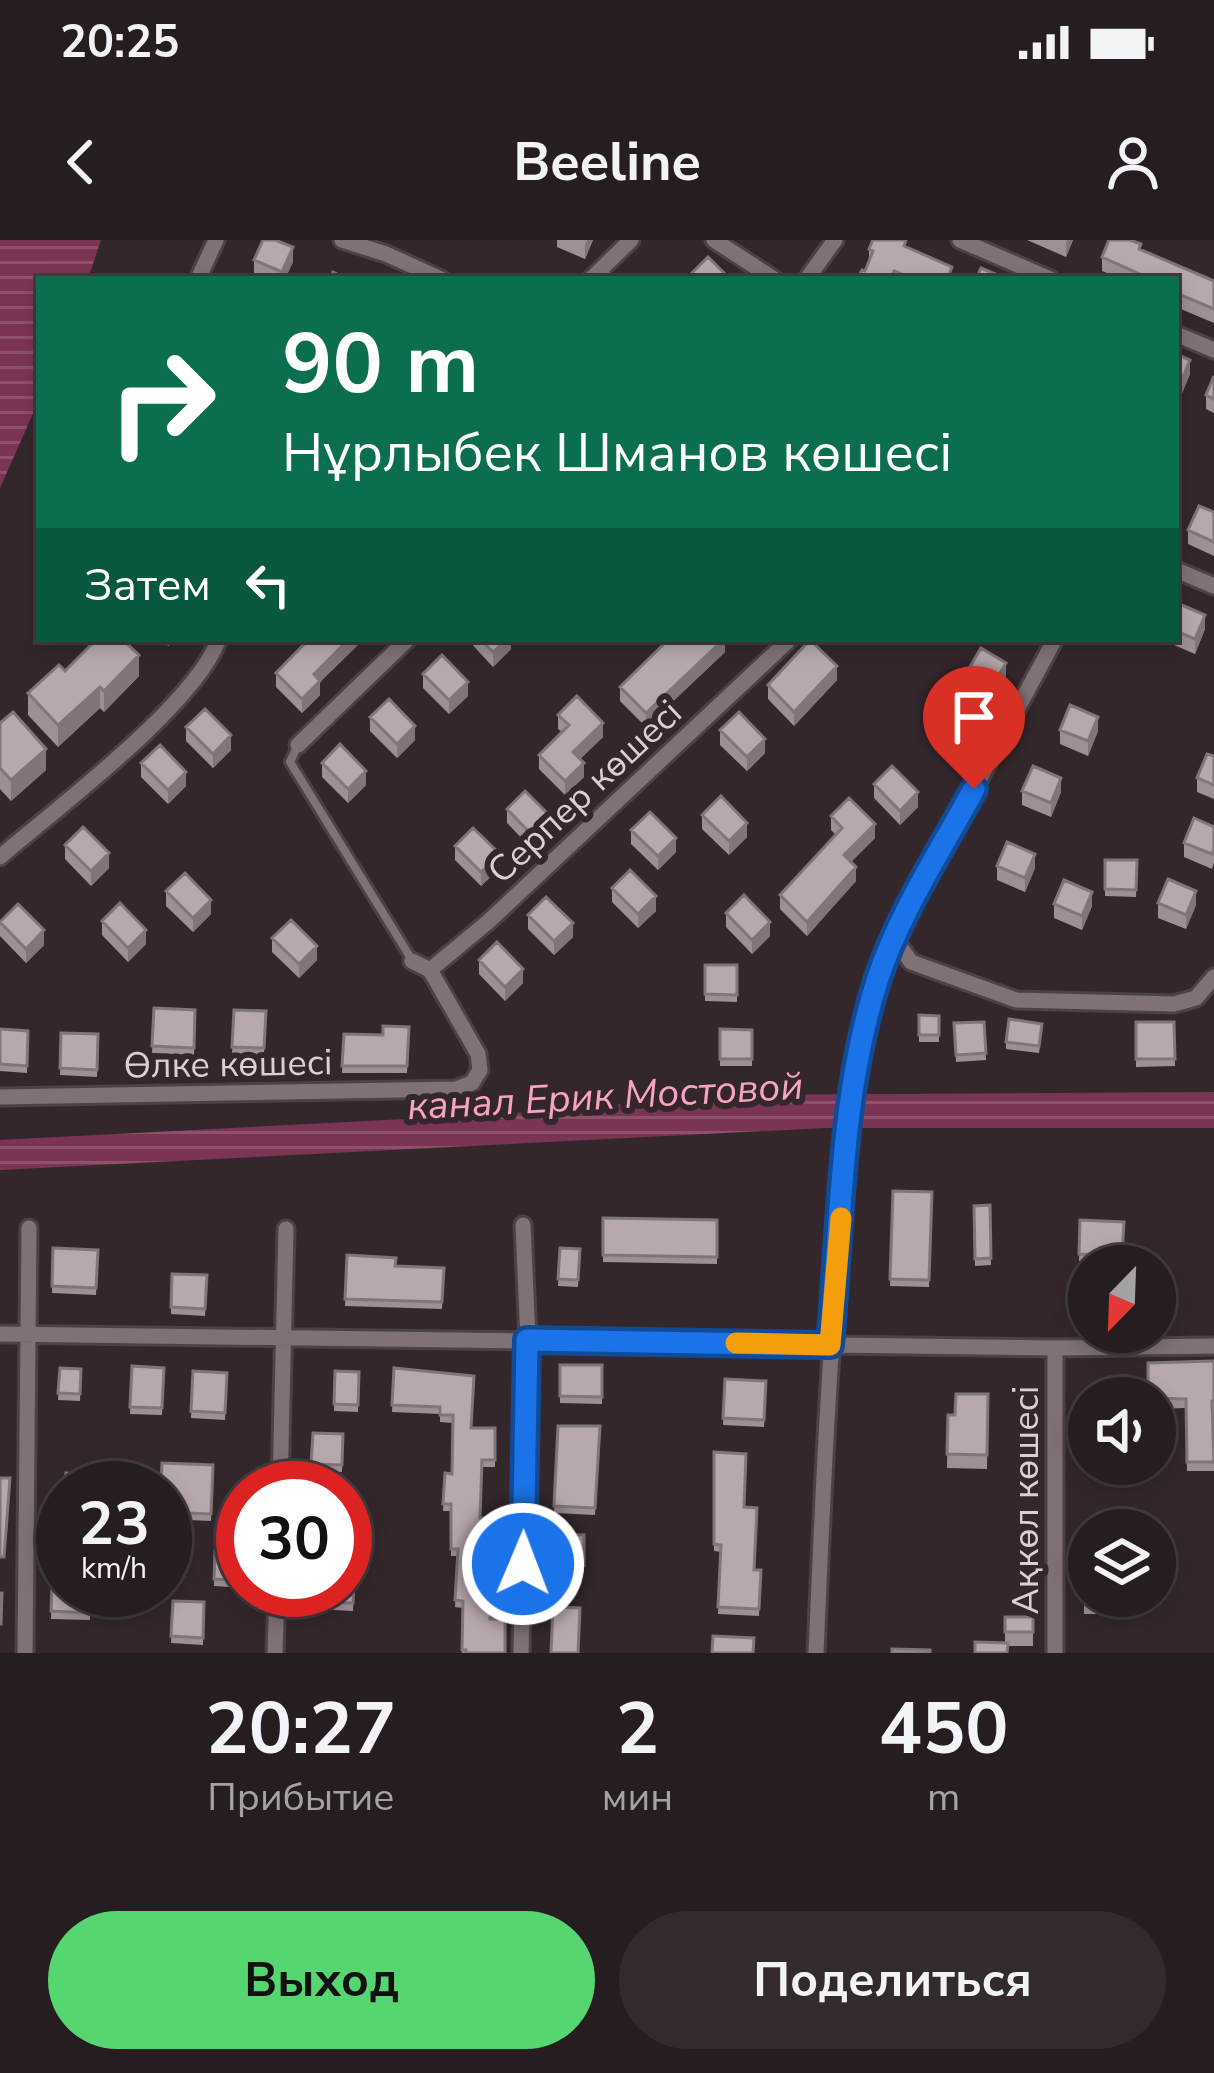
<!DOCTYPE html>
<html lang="ru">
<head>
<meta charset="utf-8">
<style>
	body { margin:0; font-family:"Nunito Sans",sans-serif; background:#322a2e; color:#f1f3f6; height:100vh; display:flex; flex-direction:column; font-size:45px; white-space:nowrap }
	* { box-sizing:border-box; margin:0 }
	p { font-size:39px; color:#a4a2a5 }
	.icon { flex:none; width:66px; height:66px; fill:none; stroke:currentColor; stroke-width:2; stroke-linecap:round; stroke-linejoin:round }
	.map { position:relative; height:1413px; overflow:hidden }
	.sheet { display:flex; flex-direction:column; background:#261d21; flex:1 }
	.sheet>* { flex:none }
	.top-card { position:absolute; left:36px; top:36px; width:1143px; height:366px; border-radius:0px; box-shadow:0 6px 18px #0003,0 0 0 3px #423b3f; background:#0b6e4f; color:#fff; overflow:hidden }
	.needle { width:78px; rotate:203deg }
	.controls { position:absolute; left:1068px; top:1005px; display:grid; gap:24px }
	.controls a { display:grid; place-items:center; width:108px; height:108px; border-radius:50%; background:#261d21; box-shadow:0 6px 18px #0003,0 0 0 3px #423b3f; font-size:60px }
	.speed { position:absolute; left:36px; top:1221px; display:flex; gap:24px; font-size:60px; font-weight:700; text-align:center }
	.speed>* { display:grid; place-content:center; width:156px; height:156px; border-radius:50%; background:#261d21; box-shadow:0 6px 18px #0003,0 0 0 3px #423b3f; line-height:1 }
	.speed small { font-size:30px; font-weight:400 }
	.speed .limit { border:18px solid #d22; background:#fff; color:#111 }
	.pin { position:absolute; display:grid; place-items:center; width:102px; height:102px; color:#fff; margin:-123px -51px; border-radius:50% 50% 50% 0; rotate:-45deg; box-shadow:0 0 12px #0007 }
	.pin .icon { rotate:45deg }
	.me { position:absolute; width:132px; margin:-66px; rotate:1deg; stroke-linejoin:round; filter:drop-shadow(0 0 9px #0008) }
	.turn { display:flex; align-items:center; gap:42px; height:252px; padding:0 48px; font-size:54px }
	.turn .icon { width:156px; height:156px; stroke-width:2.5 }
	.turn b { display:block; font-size:84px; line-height:102px }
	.then { display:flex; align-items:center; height:114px; padding:0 48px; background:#0003; gap:24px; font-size:45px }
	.eta { display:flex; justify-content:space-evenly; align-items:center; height:204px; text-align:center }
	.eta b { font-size:72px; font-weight:700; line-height:84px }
	.action { display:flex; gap:24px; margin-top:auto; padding:24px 48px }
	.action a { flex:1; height:138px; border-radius:72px; background:#55d671; color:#111; font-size:48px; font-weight:700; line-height:138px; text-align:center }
	.action a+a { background:#322a2e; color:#f1f3f6 }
	.status { display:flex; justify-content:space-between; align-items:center; height:84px; padding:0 60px; background:#261d21; direction:ltr }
	.status svg { height:33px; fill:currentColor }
	header { display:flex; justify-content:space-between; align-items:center; height:156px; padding:0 48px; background:#261d21; font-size:54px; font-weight:700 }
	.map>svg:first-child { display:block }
	.water { fill:url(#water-rules) }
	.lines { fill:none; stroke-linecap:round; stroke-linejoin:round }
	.service-casing { stroke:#4c4246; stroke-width:14 }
	.minor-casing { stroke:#4c4246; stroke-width:21 }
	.service { stroke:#807176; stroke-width:8 }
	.minor { stroke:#807176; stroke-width:15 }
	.wall { fill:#9d9095 }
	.shaded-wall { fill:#807679 }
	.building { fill:#b7a8ad; stroke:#807679; stroke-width:3 }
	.route-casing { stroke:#114b97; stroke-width:30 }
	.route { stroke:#1a73e8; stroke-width:21 }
	.slow { stroke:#f59e0b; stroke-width:21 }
	.labels { text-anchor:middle; stroke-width:12; stroke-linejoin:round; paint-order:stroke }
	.street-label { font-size:36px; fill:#d8d0d3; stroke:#33272c }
	.water-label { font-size:39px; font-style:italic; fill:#f8a3c4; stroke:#33272c }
</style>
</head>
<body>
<div class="status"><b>20:25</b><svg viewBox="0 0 49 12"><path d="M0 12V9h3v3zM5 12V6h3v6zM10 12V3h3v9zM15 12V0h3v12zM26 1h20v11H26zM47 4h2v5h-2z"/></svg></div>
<header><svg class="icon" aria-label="back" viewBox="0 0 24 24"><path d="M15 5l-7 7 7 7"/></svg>Beeline<svg class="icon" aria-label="person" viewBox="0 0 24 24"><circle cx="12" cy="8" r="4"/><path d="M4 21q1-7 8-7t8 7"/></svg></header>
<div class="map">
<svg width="1214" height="1413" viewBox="0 0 1214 1413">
	<defs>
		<pattern id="water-rules" width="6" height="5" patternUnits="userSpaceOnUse" patternTransform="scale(3)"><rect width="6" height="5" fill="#7b3554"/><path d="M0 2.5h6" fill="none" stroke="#8d516c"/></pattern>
	</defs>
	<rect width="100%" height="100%" fill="#33272c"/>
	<path class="water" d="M0 0H101L88 39H39V160L0 248Z
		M1214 852V888H824L0 930V900L503 874 730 855Z"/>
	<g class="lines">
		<defs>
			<path id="service" d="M297 507 290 522 412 720"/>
			<path id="minor" d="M342 0 386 14 441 39
				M714 0 774 39
				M960 0 1050 39
				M809 36 835 0
				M198 39 216 0
				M591 39 631 0
				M1176 94 1214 110
				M1176 330 1214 346
				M298 505 408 399
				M0 617C58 567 194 466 219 399
				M894 698 911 722 1016 760 1174 764 1196 758 1214 737
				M412 721 430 730 489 681 790 399
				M0 857 456 849 472 843 480 830 478 814 430 730
				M0 1094 1055 1108 1214 1106
				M1055 1108V1413
				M280 1248 286 989
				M25 1413 29 988
				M275 1413 277 1350
				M521 1413 528 1100 523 985
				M816 1413C822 1273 828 1133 840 993 849 892 855 794 894 698L1055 399"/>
		</defs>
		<use href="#service" class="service-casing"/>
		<use href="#minor" class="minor-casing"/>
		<use href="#service" class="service"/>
		<use href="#minor" class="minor"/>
	</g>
	<path class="wall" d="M557 0H593L585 19 557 7Z
		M1027 0H1073L1066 17Z
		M906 7 952 39H857L865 31 869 21V9Z
		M1141 10 1214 41V83L1176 67V39H1122L1102 31V17Z
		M254 20 293 22 285 39H266L254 34Z
		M1176 114 1190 134 1180 158 1176 157Z
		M1214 136V173L1206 169V155Z
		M1214 272V316L1188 304V290Z
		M1176 366 1205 389 1195 414 1167 402V399H1176Z
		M154 399H172L169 406Z
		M303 399H364L320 442V455L302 473 276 447V433L303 406Z
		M467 399H511V409L493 427Z
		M725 399V412L646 487 620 461V447Z
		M65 431 139 436 104 472 100 468 58 507 28 475V453Z
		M423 434 468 456 449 474 423 448Z
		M1006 437 984 473 951 507 929 487V473L955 452Z
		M837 440 794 486 768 459V445Z
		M558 475 603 497 580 519 584 537 565 555 539 529V515L562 492 558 489Z
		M370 477 415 500 397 518 370 491Z
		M0 483 46 530 11 561 0 549Z
		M186 487 231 510 213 528 186 501Z
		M720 490 765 513 747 531 720 505Z
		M1060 490 1098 491 1088 516 1060 504Z
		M1214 516V559L1197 552V538Z
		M141 523 186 546 168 564 141 537Z
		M322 523 366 545 348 563 322 537Z
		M874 544 918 567 900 585 874 558Z
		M1022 551 1061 552 1051 577 1022 565Z
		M507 569 552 592 533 610 507 583Z
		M702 575 747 597 729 615 702 589Z
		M831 576 875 598 851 622 856 641 807 696 780 669V655L836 595 831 590Z
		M1214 587V623L1212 629 1184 617V603Z
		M631 590 676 612 658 630 631 604Z
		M65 605 109 628 91 646 65 619Z
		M455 606 500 628 481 646 455 620Z
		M1105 620H1137L1136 657 1105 656Z
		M997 626 1035 628 1025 652 997 640Z
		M612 648 656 671 638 688 612 662Z
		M166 651 211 674 193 692 166 666Z
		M1158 663 1196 665 1186 689 1158 678Z
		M1054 664 1092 666 1082 690 1054 678Z
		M726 673 770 696 752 714 726 687Z
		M528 675 573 697 554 715 528 689Z
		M102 681 146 704 128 722 102 695Z
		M0 682 44 705 26 723 0 696Z
		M272 698 317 720 299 738 272 712Z
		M479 720 523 743 505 761 479 734Z
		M705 725H737V762L705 761Z
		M154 768 195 770 194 815 152 813Z
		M234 770 266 771 264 815 232 814Z
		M919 775 939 776V802H919Z
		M984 782 986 820 956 822 954 783Z
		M1136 782H1174L1175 826 1136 827Z
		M409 787 407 833H342L344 794 383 795Z
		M0 789 28 791 27 833 0 831Z
		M720 789 752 790V826H720Z
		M1042 791 1039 813 1006 809V802Z
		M61 793 98 794 97 837 60 835Z
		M893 951 932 952 929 1047 890 1046Z
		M990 965 991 1025 975 1026 974 966Z
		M603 978 717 980V1024L603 1022Z
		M1080 980 1124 982 1122 1023 1079 1021Z
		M53 1008 98 1010 96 1055 52 1053Z
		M560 1008 580 1009 578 1047 558 1046Z
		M347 1015 396 1026 444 1028 442 1069 345 1066Z
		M207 1035 205 1076 171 1074V1067Z
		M1214 1121V1231H1187L1186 1168 1155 1169V1158Z
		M560 1125H602V1164L560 1163Z
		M132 1126 164 1128 162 1175 130 1174Z
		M60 1128 81 1129 80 1161 58 1160Z
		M394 1128 472 1188H495V1227H482L480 1278 490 1379 505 1413H462L463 1368 455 1367 458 1316H451V1271H443L445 1233 452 1234 453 1183 440 1182V1174L392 1172Z
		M193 1131 227 1133 225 1180 191 1178Z
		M335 1131 359 1132 358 1172 334 1171Z
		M725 1139 766 1141 764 1187 723 1185Z
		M988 1154 987 1229 947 1228 948 1175H955Z
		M558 1186H600L595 1275 554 1273Z
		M343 1194 342 1232 311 1231V1224Z
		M714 1212 744 1267 754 1330H761L759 1376 718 1374 721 1312 714 1311Z
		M213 1225 211 1281 165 1279V1248Z
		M542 1294 584 1295V1333H542Z
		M215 1311 243 1312V1348L214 1346Z
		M1084 1324 1089 1356H1142V1374H1084Z
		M355 1326 353 1371 314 1369 315 1350Z
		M52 1345 91 1350 90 1380 51 1379Z
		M173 1361 204 1362 203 1405 171 1403Z
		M1005 1377H1033V1406H1007L1005 1403Z"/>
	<path class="shaded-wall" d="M587 0H593L585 19V5Z
		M1067 0H1073L1066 17V3Z
		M293 7V22L285 39H282V32Z
		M1190 120V134L1180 158V144Z
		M1205 375V389L1195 414V399Z
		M349 399H364L320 442V455L302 473V459L314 434Z
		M507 399H511V409L493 427V412Z
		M724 399H725V412L646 487V473Z
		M139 415V436L104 472V451Z
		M1006 423V437L984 473 951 507V493Z
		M837 426V440L794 486V472Z
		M468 442V456L449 474V460Z
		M100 447V468L58 507V485Z
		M1098 477V491L1088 516V501Z
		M603 483V497L573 526V512Z
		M415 486V500L397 518V504Z
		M231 495V510L213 528V514Z
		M765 499V513L747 531V517Z
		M46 509V530L11 561V540Z
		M584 523V537L565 555V541Z
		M366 531V545L348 563V549Z
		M186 532V546L168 564V550Z
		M1061 538V552L1051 577V563Z
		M918 552V567L900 585V571Z
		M552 578V592L533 610V596Z
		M747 583V597L729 615V601Z
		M875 584V598L844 629V615Z
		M676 598V612L658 630V616Z
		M109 613V628L91 646V631Z
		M500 614V628L481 646V632Z
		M1035 614V628L1025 652V638Z
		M856 627V641L807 696V682Z
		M1196 651V665L1186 689V675Z
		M1092 652V666L1082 690V676Z
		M656 656V671L638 688V674Z
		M211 660V674L193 692V678Z
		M770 682V696L752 714V700Z
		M573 683V697L554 715V701Z
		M44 690V705L26 723V709Z
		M146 690V704L128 722V708Z
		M317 706V720L299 738V724Z
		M523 729V743L505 761V747Z"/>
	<path class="building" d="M263 0H275L293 7 282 32 254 20Z
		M873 0H906L904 6 952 27 947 39H913L894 31 890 39H857L862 30 865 31 873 11 869 9Z
		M1109 0H1130L1141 4 1139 9 1214 41V69L1176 53V39H1151L1102 17Z
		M708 17 730 39H694L690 35Z
		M981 28 1007 39H976Z
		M606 31 614 39H598Z
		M333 32 348 39H330Z
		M1176 114 1190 120 1180 144 1176 143Z
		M1214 136V159L1206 155Z
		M1199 266 1214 272V302L1188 290Z
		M1177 363 1205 375 1195 399 1176 391Z
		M97 399H122L139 415 104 451 100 447 58 485 28 453 59 425 65 431Z
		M309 399H349L314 434 320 441 302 459 276 433Z
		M480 399H507L493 412Z
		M669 399H724L646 473 620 447Z
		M810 400 837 426 794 472 768 445Z
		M981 408 1006 423 984 459 951 493 929 473 951 449 955 452Z
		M442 415 468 442 449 460 423 434Z
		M577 456 603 483 573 512 584 523 565 541 539 515 569 485 558 475Z
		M389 459 415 486 397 504 370 477Z
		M1070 465 1098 477 1088 501 1060 490Z
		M205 469 231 495 213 514 186 487Z
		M13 472 46 509 11 540 0 528V483Z
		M739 472 765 499 747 517 720 490Z
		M340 504 366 531 348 549 322 523Z
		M160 505 186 532 168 550 141 523Z
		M1207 514 1214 516V545L1197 538Z
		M892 526 918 552 900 571 874 544Z
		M1033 526 1061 538 1051 563 1022 551Z
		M525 551 552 578 533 596 507 569Z
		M721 556 747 583 729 601 702 575Z
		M849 558 875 584 844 615 856 627 807 682 780 655 842 588 831 576Z
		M650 572 676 598 658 616 631 590Z
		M1194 578 1214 587V609L1212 614 1184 603Z
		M83 587 109 613 91 631 65 605Z
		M473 588 500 614 481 632 455 606Z
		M1007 602 1035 614 1025 638 997 626Z
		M1105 620H1137L1136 650 1105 649Z
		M630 630 656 656 638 674 612 648Z
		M185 633 211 660 193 678 166 651Z
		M1168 639 1196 651 1186 675 1158 663Z
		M1064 640 1092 652 1082 676 1054 664Z
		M744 655 770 682 752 700 726 673Z
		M546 657 573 683 554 701 528 675Z
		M120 663 146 690 128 708 102 681Z
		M18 664 44 690 26 709 0 682Z
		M291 680 317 706 299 724 272 698Z
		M497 702 523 729 505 747 479 720Z
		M705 725H737V755L705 754Z
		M154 768 195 770 194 808 152 806Z
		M234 770 266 771 264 808 232 807Z
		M919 775 939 776V795H919Z
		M1009 779 1042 784 1039 806 1006 802Z
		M984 782 986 813 956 815 954 783Z
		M1136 782H1174L1175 819H1136Z
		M383 786 409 787 407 826H342L344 794 383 795Z
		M0 789 28 791 27 826 0 824Z
		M720 789 752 790V819H720Z
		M61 793 98 794 97 830 60 828Z
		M893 951 932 952 929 1040 890 1039Z
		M990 965 991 1018 975 1019 974 966Z
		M603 978 717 980V1017L603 1015Z
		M1080 980 1124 982 1122 1016 1079 1014Z
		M53 1008 98 1010 96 1048 52 1046Z
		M560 1008 580 1009 578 1040 558 1039Z
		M347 1015 396 1018 395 1026 444 1028 442 1062 345 1059Z
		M172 1034 207 1035 205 1069 171 1067Z
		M1214 1121V1161H1212L1214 1222H1187L1186 1159 1148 1158V1123Z
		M560 1125H602V1157L560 1156Z
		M132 1126 164 1128 162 1168 130 1167Z
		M60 1128 81 1129 80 1154 58 1153Z
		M394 1128 474 1136 471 1188H495V1220H482L480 1278H493L490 1379H505V1413H466V1410H462L463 1361 455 1360 458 1309H451V1264H443L445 1233 452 1234 453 1175H440V1167L392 1165Z
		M193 1131 227 1133 225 1173 191 1171Z
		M335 1131 359 1132 358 1165 334 1164Z
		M725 1139 766 1141 764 1180 723 1178Z
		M956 1154H988L987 1215 947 1214 948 1175H955Z
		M558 1186H600L595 1268 554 1266Z
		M313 1193 343 1194 342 1225 311 1224Z
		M714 1212 746 1214 744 1267 757 1268 754 1330H761L759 1369 718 1367 721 1305 714 1304Z
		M162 1223 213 1225 211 1274 165 1272V1248H161Z
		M66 1233 110 1236 109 1248H65Z
		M0 1238H10L4 1317H0Z
		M542 1294 584 1295V1326H542Z
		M215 1311 243 1312V1341L214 1339Z
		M1084 1324H1089V1356H1142V1359L1084 1360Z
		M345 1325 355 1326 353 1363 314 1362 315 1350H345Z
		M52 1345H63V1350H91L90 1373 51 1371Z
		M0 1353H2L1 1384H0Z
		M173 1361 204 1362 203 1398 171 1396Z
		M553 1367 580 1368 578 1413H551Z
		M1005 1377H1033V1392H1005Z
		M713 1396 754 1398 753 1413H712Z
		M975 1402 1008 1403 1007 1413H975Z
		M892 1409 930 1410V1413H892Z"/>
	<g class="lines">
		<defs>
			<path id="route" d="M523 1324 527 1100 830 1105C841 984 840 855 878 738 900 672 941 610 974 549"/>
		</defs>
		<use href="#route" class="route-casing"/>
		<use href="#route" class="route"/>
		<path class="slow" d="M736 1103 830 1105 841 978"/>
	</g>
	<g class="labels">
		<g class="street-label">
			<text transform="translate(584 551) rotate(-43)" y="13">Серпер көшесі</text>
			<text transform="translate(228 823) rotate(-1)" y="13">Өлке көшесі</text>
			<text transform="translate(1025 1260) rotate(-90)" y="13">Ақкөл көшесі</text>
		</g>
		<g class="water-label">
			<text transform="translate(605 855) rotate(-3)" y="14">канал Ерик Мостовой</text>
		</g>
	</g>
</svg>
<div class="controls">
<a><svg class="needle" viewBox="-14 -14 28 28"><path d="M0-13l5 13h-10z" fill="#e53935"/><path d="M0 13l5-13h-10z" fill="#a4a2a5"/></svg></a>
<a><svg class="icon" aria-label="sound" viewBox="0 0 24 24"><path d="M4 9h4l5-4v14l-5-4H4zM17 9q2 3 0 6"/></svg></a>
<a><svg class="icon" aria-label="layers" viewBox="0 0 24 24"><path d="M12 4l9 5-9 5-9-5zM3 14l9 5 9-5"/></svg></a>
</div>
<div class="speed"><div>23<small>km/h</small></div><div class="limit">30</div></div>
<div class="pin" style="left:974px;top:549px;background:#d93025"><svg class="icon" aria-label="arrive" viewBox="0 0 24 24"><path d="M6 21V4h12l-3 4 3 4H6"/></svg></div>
<svg class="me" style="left:523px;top:1324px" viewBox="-20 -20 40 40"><circle r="17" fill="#1a73e8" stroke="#fff" stroke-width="3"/><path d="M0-11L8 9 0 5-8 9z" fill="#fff"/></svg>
<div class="top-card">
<div class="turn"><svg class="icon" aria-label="right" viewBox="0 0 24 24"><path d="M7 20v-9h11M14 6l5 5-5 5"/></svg><div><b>90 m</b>Нұрлыбек Шманов көшесі</div></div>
<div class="then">Затем<svg class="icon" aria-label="left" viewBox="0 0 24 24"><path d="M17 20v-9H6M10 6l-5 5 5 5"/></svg></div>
</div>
</div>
<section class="sheet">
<div class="eta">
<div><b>20:27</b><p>Прибытие</p></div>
<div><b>2</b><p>мин</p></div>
<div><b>450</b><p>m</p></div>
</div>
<div class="action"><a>Выход</a><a>Поделиться</a></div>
</section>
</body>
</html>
